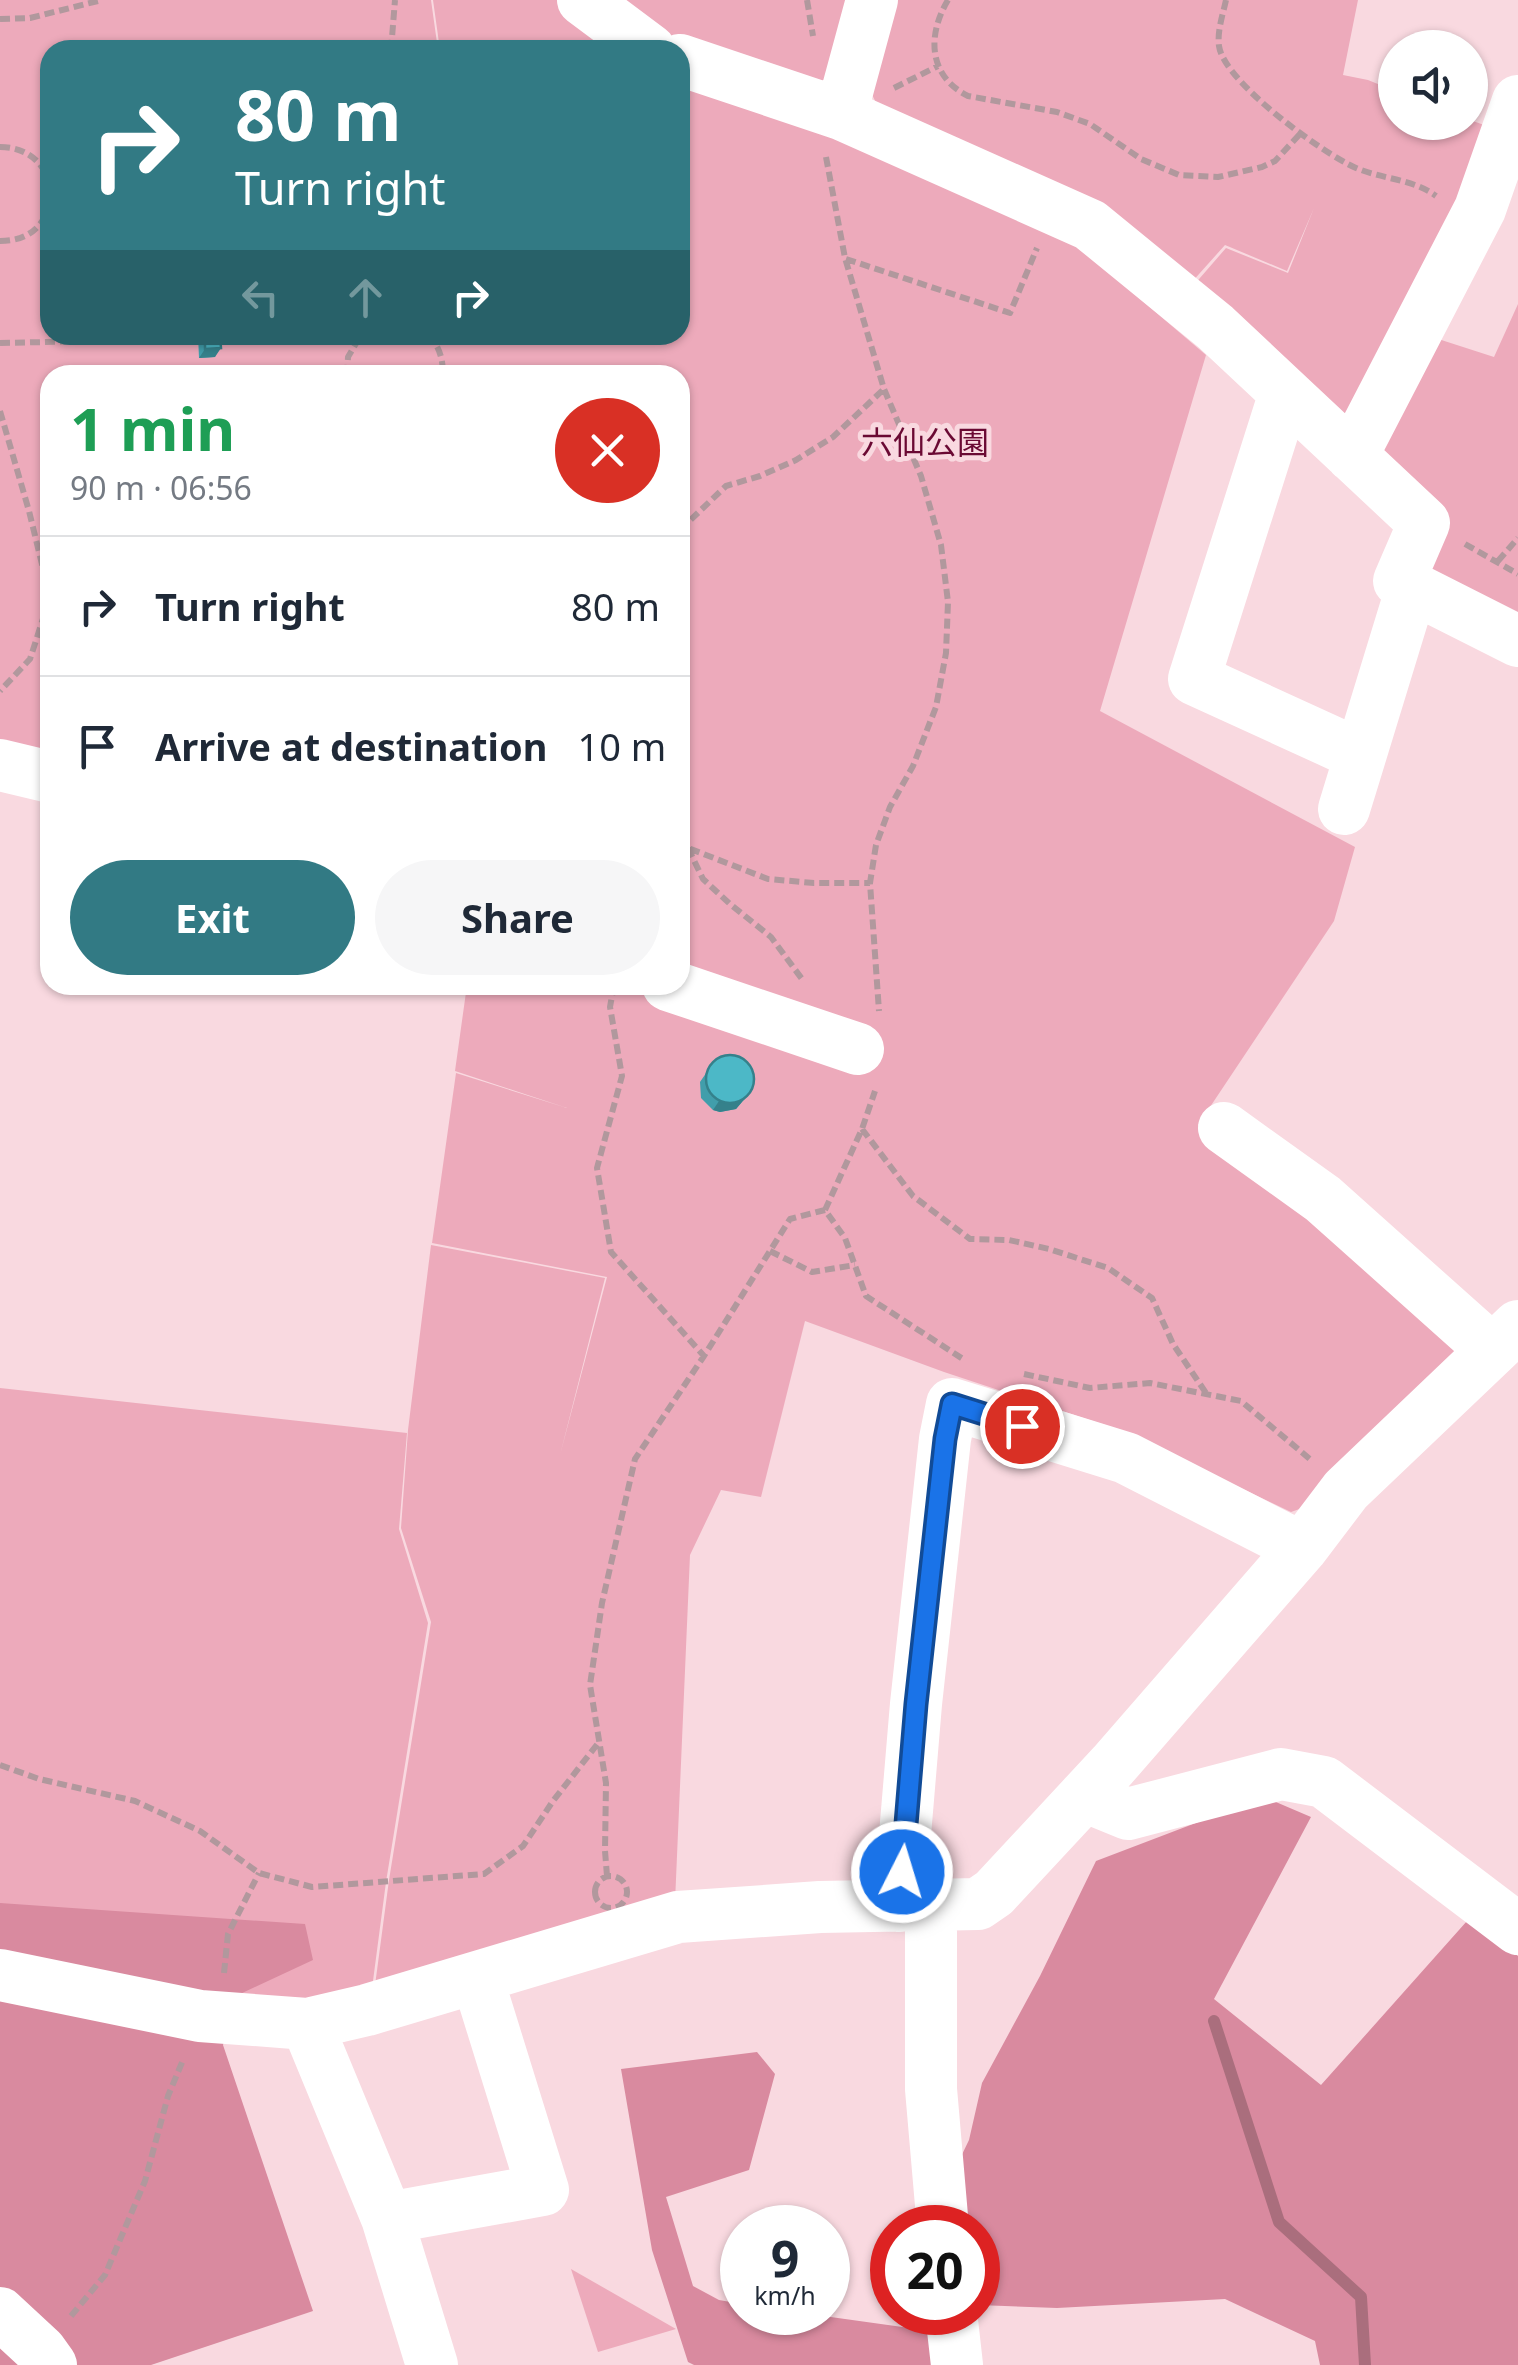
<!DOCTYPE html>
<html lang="en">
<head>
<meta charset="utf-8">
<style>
	body { margin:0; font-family:"Noto Sans","Noto Sans JP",sans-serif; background:#f6f6f7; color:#1f2937; height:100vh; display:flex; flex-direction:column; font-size:38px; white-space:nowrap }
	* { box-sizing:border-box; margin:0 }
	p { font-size:32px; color:#747a83 }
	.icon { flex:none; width:55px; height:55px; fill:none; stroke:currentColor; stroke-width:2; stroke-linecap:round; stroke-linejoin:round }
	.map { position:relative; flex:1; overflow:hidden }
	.drawer { position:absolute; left:40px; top:365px; width:650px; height:630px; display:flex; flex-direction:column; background:#fff; border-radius:30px; box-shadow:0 2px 8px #0004 }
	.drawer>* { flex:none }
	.top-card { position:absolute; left:40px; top:40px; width:650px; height:305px; border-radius:30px; box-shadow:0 2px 8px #0004; background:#327a84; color:#fff; overflow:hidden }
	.controls { position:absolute; left:1378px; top:30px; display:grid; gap:20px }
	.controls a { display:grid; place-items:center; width:110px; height:110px; border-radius:50%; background:#fff; box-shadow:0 2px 8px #0004; font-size:50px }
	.speed { position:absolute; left:720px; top:2205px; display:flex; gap:20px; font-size:50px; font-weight:700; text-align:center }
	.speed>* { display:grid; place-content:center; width:130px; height:130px; border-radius:50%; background:#fff; box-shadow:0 2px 8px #0004; line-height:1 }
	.speed small { font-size:25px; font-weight:400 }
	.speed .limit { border:15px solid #d22; background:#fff; color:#111 }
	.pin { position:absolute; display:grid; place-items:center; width:85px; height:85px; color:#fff; margin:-42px; border:5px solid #fff; border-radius:50%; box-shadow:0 2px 10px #0007 }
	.me { position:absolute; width:110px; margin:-55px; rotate:5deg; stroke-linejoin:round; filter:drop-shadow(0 0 8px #0008) }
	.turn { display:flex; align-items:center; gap:35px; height:210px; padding:0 30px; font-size:45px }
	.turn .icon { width:130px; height:130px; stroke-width:2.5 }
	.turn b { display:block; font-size:70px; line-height:85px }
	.lanes { display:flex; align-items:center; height:95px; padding:0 30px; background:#0003; justify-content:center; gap:50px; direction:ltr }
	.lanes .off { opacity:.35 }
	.round { display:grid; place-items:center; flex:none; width:105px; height:105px; border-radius:52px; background:#f6f6f7 }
	.summary { display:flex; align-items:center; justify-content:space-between; height:170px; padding:0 30px }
	h1 { font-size:60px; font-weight:700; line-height:75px; color:#1e9e55 }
	.action { display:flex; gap:20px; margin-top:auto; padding:20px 30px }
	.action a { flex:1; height:115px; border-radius:60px; background:#327a84; color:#fff; font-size:40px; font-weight:700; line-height:115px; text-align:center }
	.action a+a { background:#f6f6f7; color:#1f2937 }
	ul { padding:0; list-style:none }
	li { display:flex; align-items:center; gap:30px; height:140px; padding:0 30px; border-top:2px solid #e0e1e3 }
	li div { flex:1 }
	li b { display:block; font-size:38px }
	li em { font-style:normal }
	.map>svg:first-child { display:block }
	.green { fill:#edaabb }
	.forest { fill:#d98a9f }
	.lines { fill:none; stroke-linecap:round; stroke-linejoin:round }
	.stream { stroke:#aa6e7d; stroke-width:12 }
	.path { stroke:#b1989d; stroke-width:6; stroke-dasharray:10 5; stroke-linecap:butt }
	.minor { stroke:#fff; stroke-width:52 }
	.wall { fill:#419eab }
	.shaded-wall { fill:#35818b }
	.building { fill:#4cb8c7; stroke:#35818b; stroke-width:2.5 }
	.route-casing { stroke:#114b97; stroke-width:25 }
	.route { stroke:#1a73e8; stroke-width:18 }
	.labels { text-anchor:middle; stroke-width:10; stroke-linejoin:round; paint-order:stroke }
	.park-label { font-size:32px; fill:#6a0933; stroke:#f9d9e0 }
</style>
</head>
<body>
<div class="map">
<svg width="1518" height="2365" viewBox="0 0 1518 2365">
	<rect width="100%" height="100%" fill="#f9d9e0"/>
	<path class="green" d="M0 0H431L438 50H50V335H680V78L863 144 1071 240 1206 355 1100 711 1355 847 1334 921 1198 1125 1318 1214 1462 1350 1311 1505 1291 1512 1120 1430 944 1372 805 1321 761 1497 721 1490 690 1555 675 1902 374 1993 389 1880 431 1622 401 1528 408 1430 431 1245 605 1278 560 1455 607 1277 432 1243 456 1073 567 1108 455 1071 467 985H638L649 987 680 971V375H50V759L0 747Z
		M433 0H560L613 50H440Z
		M618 0H852L830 77 810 86 660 35Z
		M890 0H1358L1343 75 1368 80 1395 91V122H1470V120L1504 132 1352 421 1193 286 1226 248 1288 273 1314 208 1287 271 1225 245 1191 283 878 107 867 84Z
		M1518 304V629L1421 582 1369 447 1429 336 1494 357Z
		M0 1388 407 1433 399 1529 428 1623 386 1882 371 1996 303 2005 0 1961Z
		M571 2269 676 2329 598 2352Z"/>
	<path class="forest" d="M1264 1797 1311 1817 1214 1999 1321 2085 1467 1921 1518 1956V2365H1320L1315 2341 1225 2299 1057 2308 978 2305V2228L961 2227 955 2169 969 2140 982 2083 1040 1976 1096 1861Z
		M0 1903 305 1924 313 1960 240 1994 223 2045 313 2311 151 2365H0Z
		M757 2052 775 2074 749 2170 666 2197 693 2286 719 2300 742 2304V2312L802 2313 931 2331 935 2365H694L688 2362 652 2250 621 2069Z"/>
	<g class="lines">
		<path class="stream" d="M1214 2021 1279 2222 1361 2297 1365 2365"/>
		<path class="path" d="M807 0 813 36
			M948 0C927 35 928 76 968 96L1057 112 1090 124 1141 159 1179 175 1218 177 1262 167 1275 161 1299 135
			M1226 0C1223 14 1217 31 1219 46 1224 82 1322 153 1356 168 1382 179 1413 179 1436 196
			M0 19 30 18 102 0
			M391 50 395 0
			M894 88 938 66
			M0 147C25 147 44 161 50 185
			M826 157 845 258 884 389 921 476 941 545 948 602 946 653 936 707 913 766 890 807 876 845 870 883 879 1011
			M0 241C25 241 41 230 50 206
			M846 259 1010 313 1037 248
			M428 335C440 346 443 360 443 375
			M0 343 184 339
			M347 375 348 357 361 335
			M0 411 29 511 50 597 30 659 0 691
			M680 530 726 486 760 476 796 460 833 437 884 389
			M1465 544 1518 574
			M1498 561 1518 538
			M45 730 50 681
			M680 838 688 848 768 879 814 883H870
			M688 848 703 879 730 904 771 937 802 979
			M614 985 610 1007 622 1076 597 1168 611 1252 704 1356
			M862 1129 913 1196 970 1239 1009 1240 1049 1249 1108 1268 1152 1298 1173 1344 1206 1393
			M825 1210 862 1129 875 1091
			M770 1251 812 1272 855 1265
			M1024 1374 1090 1388 1150 1383 1241 1401 1311 1460
			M0 1765 39 1779 135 1801 200 1831 259 1873 312 1887 484 1874 523 1846 553 1801 599 1742
			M595 1892a16 16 0 1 1 32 0a16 16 0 1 1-32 0Z
			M607 1876 605 1851 606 1783 590 1685 602 1603 635 1459 704 1356 790 1219 825 1210 845 1238 866 1296 963 1359
			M224 1973 228 1934 259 1873
			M71 2316 105 2275 145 2181 168 2096 183 2060"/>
		<path class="minor" d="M583 0 650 50
			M680 60 841 114 1090 225 1215 327 1424 523 1399 581 1518 641
			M841 114 872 0
			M1285 393 1194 679 1360 755
			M1352 456 1480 209 1518 101
			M0 765 50 777
			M1344 809 1412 587
			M668 985 858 1049
			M1224 1128 1323 1199 1492 1350
			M1084 1796 1128 1814 1281 1774 1324 1782 1518 1929
			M931 1905V2089L943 2228
			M899 1906 916 1704 945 1439 952 1404 1126 1458 1302 1548
			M0 1975 200 2016 307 2024 367 2010 678 1917 820 1907 978 1904 994 1893 1113 1765 1302 1548 1346 1490 1518 1326
			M307 2024 387 2218 432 2365
			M387 2218 543 2190 477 1977
			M951 2312 957 2365
			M0 2313 41 2351 51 2365"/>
	</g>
	<path class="wall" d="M198 335H220L215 357 199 358Z
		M715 1060 753 1089 736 1109 720 1112 713 1110 701 1098 700 1082Z"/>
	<path class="shaded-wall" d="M221 348 215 357 199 358 205 349Z
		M753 1089 736 1109 720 1112 713 1110 719 1101Z"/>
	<path class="building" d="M205 335H220L221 348 205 349Z
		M706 1079a24 24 0 1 1 48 0a24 24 0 1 1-48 0Z"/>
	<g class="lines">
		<defs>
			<path id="route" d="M902 1872 916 1704 945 1439 952 1404 1022 1426"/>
		</defs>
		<use href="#route" class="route-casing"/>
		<use href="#route" class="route"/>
	</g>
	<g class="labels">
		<g class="park-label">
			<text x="925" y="454">六仙公園</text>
		</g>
	</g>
</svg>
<div class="controls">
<a><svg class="icon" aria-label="sound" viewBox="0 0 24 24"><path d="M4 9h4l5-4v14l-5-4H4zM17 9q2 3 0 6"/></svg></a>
</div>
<div class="speed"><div>9<small>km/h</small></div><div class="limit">20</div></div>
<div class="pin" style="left:1022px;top:1426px;background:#d93025"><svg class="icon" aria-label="arrive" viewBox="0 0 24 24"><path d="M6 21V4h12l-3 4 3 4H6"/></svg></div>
<svg class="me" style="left:902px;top:1872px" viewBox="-20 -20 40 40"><circle r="17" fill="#1a73e8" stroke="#fff" stroke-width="3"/><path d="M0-11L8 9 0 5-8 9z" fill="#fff"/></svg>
<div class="top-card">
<div class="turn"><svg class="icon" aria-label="right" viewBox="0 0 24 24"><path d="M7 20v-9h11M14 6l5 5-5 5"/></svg><div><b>80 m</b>Turn right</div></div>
<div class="lanes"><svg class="icon off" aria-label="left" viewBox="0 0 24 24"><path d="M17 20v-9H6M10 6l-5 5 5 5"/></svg><svg class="icon off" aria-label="ahead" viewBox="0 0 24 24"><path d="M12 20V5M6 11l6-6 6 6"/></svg><svg class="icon" aria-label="right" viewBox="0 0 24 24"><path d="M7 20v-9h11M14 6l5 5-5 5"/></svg></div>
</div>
<section class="drawer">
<div class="summary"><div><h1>1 min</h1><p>90 m · 06:56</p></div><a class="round" style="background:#d93025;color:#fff"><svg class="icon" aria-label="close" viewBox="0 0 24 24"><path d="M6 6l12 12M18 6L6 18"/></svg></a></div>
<ul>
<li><svg class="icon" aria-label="right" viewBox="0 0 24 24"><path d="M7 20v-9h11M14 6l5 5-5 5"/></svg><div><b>Turn right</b></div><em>80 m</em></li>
<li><svg class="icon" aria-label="arrive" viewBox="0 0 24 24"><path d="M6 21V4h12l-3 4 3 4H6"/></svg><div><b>Arrive at destination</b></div><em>10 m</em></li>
</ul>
<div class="action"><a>Exit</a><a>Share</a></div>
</section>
</div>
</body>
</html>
